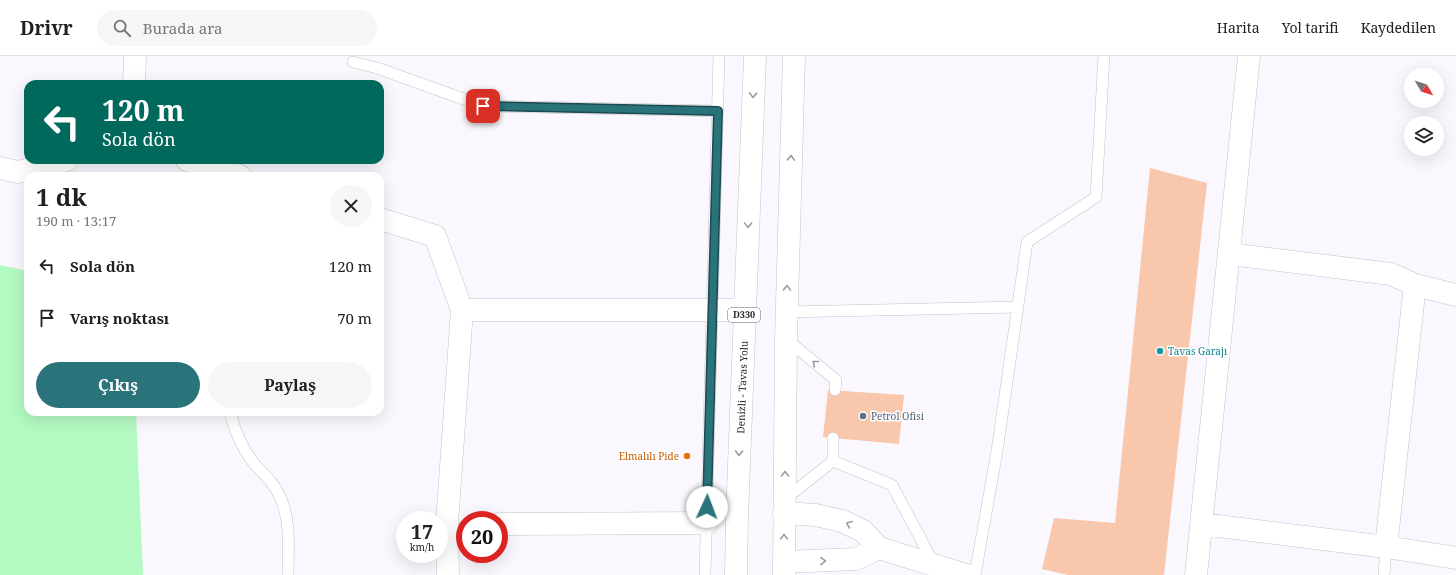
<!DOCTYPE html>
<html lang="tr">
<head>
<meta charset="utf-8">
<style>
	body { margin:0; font-family:"Noto Serif",serif; background:#f6f6f6; color:#202124; height:100vh; display:flex; flex-direction:column; font-size:15px; white-space:nowrap }
	* { box-sizing:border-box; margin:0 }
	p { font-size:13px; color:#757577 }
	.icon { flex:none; width:22px; height:22px; fill:none; stroke:currentColor; stroke-width:2; stroke-linecap:round; stroke-linejoin:round }
	.map { position:relative; flex:1; overflow:hidden }
	.drawer { position:absolute; left:24px; top:116px; width:360px; height:244px; display:flex; flex-direction:column; background:#fff; border-radius:12px; box-shadow:0 4px 16px #0002 }
	.drawer>* { flex:none }
	.banner { position:absolute; left:24px; top:24px; width:360px; height:84px; border-radius:12px; box-shadow:0 4px 16px #0002; background:#00695c; color:#fff; overflow:hidden }
	.needle { width:26px; rotate:129deg }
	.fabs { position:absolute; left:1404px; top:12px; display:grid; gap:8px }
	.fabs a { display:grid; place-items:center; width:40px; height:40px; border-radius:50%; background:#fff; box-shadow:0 4px 16px #0002; font-size:20px }
	.speed { position:absolute; left:396px; top:455px; display:flex; gap:8px; font-size:20px; font-weight:700; text-align:center }
	.speed>* { display:grid; place-content:center; width:52px; height:52px; border-radius:50%; background:#fff; box-shadow:0 4px 16px #0002; line-height:1 }
	.speed small { font-size:10px; font-weight:400 }
	.speed .limit { border:6px solid #d22; background:#fff; color:#111 }
	.pin { position:absolute; display:grid; place-items:center; width:34px; height:34px; color:#fff; margin:-17px; border-radius:8px; box-shadow:0 2px 6px #0006 }
	.me { position:absolute; width:44px; margin:-22px; rotate:2deg; stroke-linejoin:round; filter:drop-shadow(0 0 3px #0008) }
	.turn { display:flex; align-items:center; gap:14px; height:84px; padding:0 12px; font-size:18px }
	.turn .icon { width:52px; height:52px; stroke-width:2.5 }
	.turn b { display:block; font-size:28px; line-height:34px }
	.round { display:grid; place-items:center; flex:none; width:42px; height:42px; border-radius:21px; background:#f6f6f6 }
	.summary { display:flex; align-items:center; justify-content:space-between; height:68px; padding:0 12px }
	h1 { font-size:24px; font-weight:700; line-height:30px }
	.button { display:flex; gap:8px; margin-top:auto; padding:8px 12px }
	.button a { flex:1; height:46px; border-radius:24px; background:#2a737b; color:#fff; font-size:16px; font-weight:700; line-height:46px; text-align:center }
	.button a+a { background:#f6f6f6; color:#202124 }
	ul { padding:0; list-style:none }
	li { display:flex; align-items:center; gap:12px; height:52px; padding:0 12px }
	li div { flex:1 }
	li b { display:block; font-size:15px }
	li em { font-style:normal }
	header { display:flex; align-items:center; gap:24px; box-sizing:border-box; height:56px; padding:0 20px; background:#fff; border-bottom:1px solid #e0e0e0 }
	header strong { font-size:19px }
	nav { display:flex; gap:22px; margin-inline-start:auto; font-size:14px }
	.search { width:280px; height:36px; background:#f6f6f6; display:flex; align-items:center; gap:10px; box-sizing:border-box; padding:0 14px; border-radius:22px; color:#757577; font-size:15px }
	.map>svg:first-child { display:block }
	.green { fill:#b3fac2 }
	.building { fill:#f9c7ac }
	.lines { fill:none; stroke-linecap:round; stroke-linejoin:round }
	.service-casing { stroke:#c6c1cb; stroke-width:12 }
	.minor-casing { stroke:#c6c1cb; stroke-width:23 }
	.tertiary-casing { stroke:#c6c1cb; stroke-width:23 }
	.trunk-casing { stroke:#c6c1cb; stroke-width:23 }
	.service { stroke:#fff; stroke-width:11 }
	.minor { stroke:#fff; stroke-width:22 }
	.tertiary { stroke:#fff; stroke-width:22 }
	.trunk { stroke:#fff; stroke-width:22 }
	.oneway { stroke:#9d9c9e }
	.route-casing { stroke:#1b4b50; stroke-width:10 }
	.route { stroke:#2a737b; stroke-width:7 }
	.culture-dot { fill:#0f9aa8; stroke:#fff; stroke-width:1.5 }
	.service-dot { fill:#5c6f8a; stroke:#fff; stroke-width:1.5 }
	.food-dot { fill:#e8710a; stroke:#fff; stroke-width:1.5 }
	.labels { text-anchor:middle; stroke-width:3; stroke-linejoin:round; paint-order:stroke }
	.shield { fill:#fff; stroke:#676668; stroke-width:1 }
	.shield-label { font-size:9px; font-weight:bold; fill:#262428 }
	.culture-label { font-size:10px; fill:#0d838f; stroke:#fff; text-anchor:start }
	.street-label { font-size:10px; fill:#262428; stroke:#fff }
	.service-label { font-size:10px; fill:#4e5e75; stroke:#fff; text-anchor:start }
	.food-label { font-size:10px; fill:#c56008; stroke:#fff; text-anchor:end }
</style>
</head>
<body>
<header>
<strong>Drivr</strong>
<div class="search"><svg class="icon" aria-label="search" viewBox="0 0 24 24"><circle cx="10" cy="10" r="6"/><path d="M15 15l6 6"/></svg>Burada ara</div>
<nav><a>Harita</a><a>Yol tarifi</a><a>Kaydedilen</a></nav>
</header>
<div class="map">
<svg width="1456" height="519" viewBox="0 0 1456 519">
	<rect width="100%" height="100%" fill="#fbf7fe"/>
	<path class="green" d="M0 209 28 215V356H136L143 519H0Z"/>
	<path class="building" d="M1150 112 1207 127 1164 519H1068L1042 513 1054 462 1115 467Z
		M828 334 904 339 899 388 823 381Z"/>
	<g class="lines">
		<defs>
			<path id="service" d="M353 6 377 12 483 50 718 55
				M786 256 1018 251
				M786 283 836 324 835 334
				M230 356C235 376 243 395 257 411 267 421 276 430 281 443 291 466 288 494 288 519
				M833 405 892 429 934 508
				M785 443 833 405V382
				M705 519 719 0
				M975 519 997 395 1027 186 1096 141 1104 0
				M1384 519 1386 491"/>
			<path id="minor" d="M134 28 135 0
				M187 104 240 120
				M0 112 18 116 67 104
				M380 163 435 180 462 254H744
				M1230 198 1391 218 1415 229 1456 239
				M499 468 707 467
				M1202 468 1386 491 1456 502
				M1386 491 1415 229
				M448 519 447 468 462 254
				M1196 519 1249 0"/>
			<path id="tertiary" d="M784 457 816 459 842 465 863 475 879 492 966 519
				M784 506 856 503 879 492"/>
			<g id="trunk">
				<path id="s1" d="M736 519 737 460 755 0"/>
				<path d="M784 519 786 283 794 0"/>
			</g>
		</defs>
		<use href="#service" class="service-casing"/>
		<use href="#minor" class="minor-casing"/>
		<use href="#tertiary" class="tertiary-casing"/>
		<use href="#trunk" class="trunk-casing"/>
		<use href="#service" class="service"/>
		<use href="#minor" class="minor"/>
		<use href="#tertiary" class="tertiary"/>
		<use href="#trunk" class="trunk"/>
	</g>
	<defs><path id="oneway-chevron" d="M-2-3.5L2.5 0L-2 3.5" fill="none" stroke-width="1.6" stroke-linecap="round" stroke-linejoin="round"/></defs>
	<g class="oneway">
		<use href="#oneway-chevron" transform="translate(753 39) rotate(92)"/>
		<use href="#oneway-chevron" transform="translate(791 102) rotate(-88)"/>
		<use href="#oneway-chevron" transform="translate(748 169) rotate(92)"/>
		<use href="#oneway-chevron" transform="translate(787 232) rotate(-88)"/>
		<use href="#oneway-chevron" transform="translate(815 307) rotate(-141)"/>
		<use href="#oneway-chevron" transform="translate(739 397) rotate(92)"/>
		<use href="#oneway-chevron" transform="translate(785 418) rotate(-90)"/>
		<use href="#oneway-chevron" transform="translate(849 468) rotate(-157)"/>
		<use href="#oneway-chevron" transform="translate(784 481) rotate(-90)"/>
		<use href="#oneway-chevron" transform="translate(823 505) rotate(-1)"/>
	</g>
	<g class="lines">
		<defs>
			<path id="route" d="M483 50 718 55 707 451"/>
		</defs>
		<use href="#route" class="route-casing"/>
		<use href="#route" class="route"/>
	</g>
	<circle class="culture-dot" cx="1160" cy="295" r="4"/>
	<circle class="service-dot" cx="863" cy="360" r="4"/>
	<circle class="food-dot" cx="687" cy="400" r="4"/>
	<g class="labels">
		<rect class="shield" x="728" y="252" width="32" height="14" rx="3"/>
		<g class="shield-label">
			<text x="744" y="262">D330</text>
		</g>
		<g class="culture-label">
			<text x="1168" y="299">Tavas Garajı</text>
		</g>
		<g class="street-label">
			<text dy="4" stroke="none"><textPath href="#s1" startOffset="188">Denizli - Tavas Yolu</textPath></text>
		</g>
		<g class="service-label">
			<text x="871" y="364">Petrol Ofisi</text>
		</g>
		<g class="food-label">
			<text x="679" y="404">Elmalılı Pide</text>
		</g>
	</g>
</svg>
<div class="fabs">
<a><svg class="needle" viewBox="-14 -14 28 28"><path d="M0-13l5 13h-10z" fill="#e53935"/><path d="M0 13l5-13h-10z" fill="#757577"/></svg></a>
<a><svg class="icon" aria-label="layers" viewBox="0 0 24 24"><path d="M12 4l9 5-9 5-9-5zM3 14l9 5 9-5"/></svg></a>
</div>
<div class="speed"><div>17<small>km/h</small></div><div class="limit">20</div></div>
<div class="pin" style="left:483px;top:50px;background:#d93025"><svg class="icon" aria-label="arrive" viewBox="0 0 24 24"><path d="M6 21V4h12l-3 4 3 4H6"/></svg></div>
<svg class="me" style="left:707px;top:451px" viewBox="-20 -20 40 40"><circle r="19" fill="#fff"/><path d="M0-13L10 11 0 6-10 11z" fill="#2a737b"/></svg>
<div class="banner">
<div class="turn"><svg class="icon" aria-label="left" viewBox="0 0 24 24"><path d="M17 20v-9H6M10 6l-5 5 5 5"/></svg><div><b>120 m</b>Sola dön</div></div>
</div>
<section class="drawer">
<div class="summary"><div><h1>1 dk</h1><p>190 m · 13:17</p></div><a class="round"><svg class="icon" aria-label="close" viewBox="0 0 24 24"><path d="M6 6l12 12M18 6L6 18"/></svg></a></div>
<ul>
<li><svg class="icon" aria-label="left" viewBox="0 0 24 24"><path d="M17 20v-9H6M10 6l-5 5 5 5"/></svg><div><b>Sola dön</b></div><em>120 m</em></li>
<li><svg class="icon" aria-label="arrive" viewBox="0 0 24 24"><path d="M6 21V4h12l-3 4 3 4H6"/></svg><div><b>Varış noktası</b></div><em>70 m</em></li>
</ul>
<div class="button"><a>Çıkış</a><a>Paylaş</a></div>
</section>
</div>
</body>
</html>
